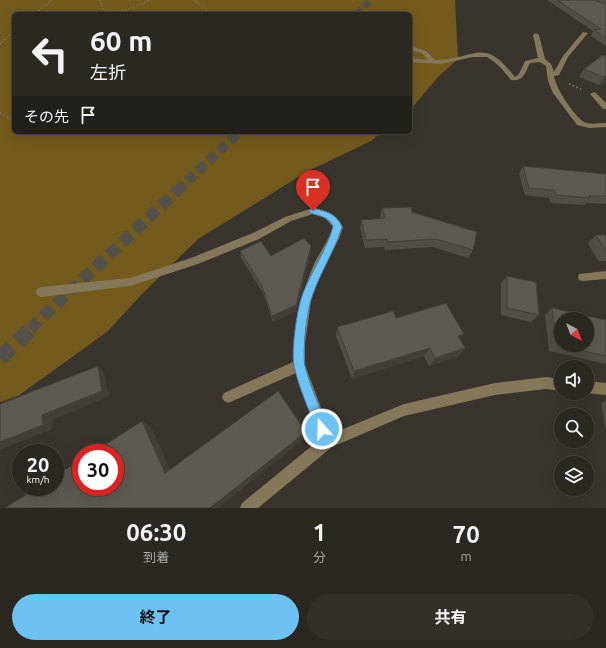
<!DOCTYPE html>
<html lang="ja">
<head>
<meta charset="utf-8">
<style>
	body { margin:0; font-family:Ubuntu,"Noto Sans JP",sans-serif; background:#33302a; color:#f1f3f6; height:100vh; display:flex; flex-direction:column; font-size:15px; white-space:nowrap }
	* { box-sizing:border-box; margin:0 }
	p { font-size:13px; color:#a6a6a5 }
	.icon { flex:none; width:22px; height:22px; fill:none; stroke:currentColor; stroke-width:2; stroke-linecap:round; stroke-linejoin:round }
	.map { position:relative; height:508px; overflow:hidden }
	.panel { display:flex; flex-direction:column; background:#2b2822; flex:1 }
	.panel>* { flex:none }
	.top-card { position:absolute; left:12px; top:12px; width:400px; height:122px; border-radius:6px; box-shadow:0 4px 16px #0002,0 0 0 1px #474440; background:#2b2822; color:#f1f3f6; overflow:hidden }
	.needle { width:26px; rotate:138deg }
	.tools { position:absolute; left:554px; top:312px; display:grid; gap:8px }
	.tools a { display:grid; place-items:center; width:40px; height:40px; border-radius:50%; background:#2b2822; box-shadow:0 4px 16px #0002,0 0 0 1px #474440; font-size:20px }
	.speed { position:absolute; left:12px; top:444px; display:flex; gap:8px; font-size:20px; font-weight:700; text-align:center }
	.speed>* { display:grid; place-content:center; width:52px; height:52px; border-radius:50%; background:#2b2822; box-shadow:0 4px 16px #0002,0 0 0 1px #474440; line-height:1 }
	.speed small { font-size:10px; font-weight:400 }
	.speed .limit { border:6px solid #d22; background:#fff; color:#111 }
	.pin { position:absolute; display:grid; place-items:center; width:34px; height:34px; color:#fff; margin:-41px -17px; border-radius:50% 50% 50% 0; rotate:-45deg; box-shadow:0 0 4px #0007 }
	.pin .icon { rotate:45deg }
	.me { position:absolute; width:44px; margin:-22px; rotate:340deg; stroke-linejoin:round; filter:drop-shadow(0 0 3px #0008) }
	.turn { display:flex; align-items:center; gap:14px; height:84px; padding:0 12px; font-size:18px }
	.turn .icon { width:52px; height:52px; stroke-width:2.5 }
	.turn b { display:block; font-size:28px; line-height:34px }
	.then { display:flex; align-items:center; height:38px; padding:0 12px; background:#0003; gap:8px; font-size:15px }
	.eta { display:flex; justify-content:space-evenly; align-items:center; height:68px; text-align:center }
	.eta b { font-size:24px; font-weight:700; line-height:28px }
	.cta { display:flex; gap:8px; margin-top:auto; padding:8px 12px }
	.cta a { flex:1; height:46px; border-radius:24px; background:#6ec2f3; color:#111; font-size:16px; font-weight:700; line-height:46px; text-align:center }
	.cta a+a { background:#33302a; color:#f1f3f6 }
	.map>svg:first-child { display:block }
	.forest { fill:#735b1d }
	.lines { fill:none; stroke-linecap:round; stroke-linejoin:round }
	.highway-tunnel-far3 { stroke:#54514a; stroke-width:7; stroke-dasharray:7 3.5; stroke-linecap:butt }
	.highway-tunnel-far2 { stroke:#54514a; stroke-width:10; stroke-dasharray:10 4.5; stroke-linecap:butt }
	.highway-tunnel-far1 { stroke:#54514a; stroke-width:12; stroke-dasharray:12 6; stroke-linecap:butt }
	.highway-tunnel { stroke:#54514a; stroke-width:16; stroke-dasharray:16 8; stroke-linecap:butt }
	.path-far1 { stroke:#7f7c76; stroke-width:1.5; stroke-dasharray:1 2; stroke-linecap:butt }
	.path { stroke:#7f7c76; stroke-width:2; stroke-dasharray:1.5 2.5; stroke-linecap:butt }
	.minor { fill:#857759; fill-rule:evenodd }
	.wall { fill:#514d47 }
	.shaded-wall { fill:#423f39 }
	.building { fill:#5e5a52; stroke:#423f39; fill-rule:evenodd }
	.route { fill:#6ec2f3; stroke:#487e9e }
</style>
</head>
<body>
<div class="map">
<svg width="606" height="508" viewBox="0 0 606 508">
	<rect width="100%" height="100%" fill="#39352e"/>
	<path class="forest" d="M0 0H455L458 59 439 76 410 110V14H14V132H382L371 141 308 171 198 239 142 294 108 331 18 396 0 402Z"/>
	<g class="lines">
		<path class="highway-tunnel-far3" d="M357 14 371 0"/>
		<path class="highway-tunnel-far2" d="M177 191 239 132"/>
		<path class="highway-tunnel-far1" d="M30 329 178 190"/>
		<path class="highway-tunnel" d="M0 358 32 328"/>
		<path class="path-far1" d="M100 0 104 11H124L150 0
			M194 0 209 12V14
			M34 14 52 0
			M0 44 14 30"/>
		<path class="path" d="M569 84 581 89
			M0 113 14 121"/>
		<path class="minor" d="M583 32 588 33 568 57 559 75 554 76C555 87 574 116 584 122 590 125 599 123 606 123V127L589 128 577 125 553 93 548 81 546 66 540 62 530 63C525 73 523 82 511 80L501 68 493 61 487 57H473L441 64 410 62V58L428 60 422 53 410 50V46L426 51 435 60C476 60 482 35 515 77L519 74 525 61 538 58 533 35 536 33 539 35 545 59 551 64 554 72 563 56Z
			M594 92 596 93 606 103V109H603L590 94Z
			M313 208C327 211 336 213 343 227L339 239 326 262 312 295 305 343V365L331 434 404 404 495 383 546 377 561 379V391L546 389 495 395 404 416 332 447 258 508H240L242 503 319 440 296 373 228 403 224 401 222 397 224 393 293 362C293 326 301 292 316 260 322 249 329 239 333 227L325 218 313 214 291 221 259 239 198 264 130 286 41 297 37 295 36 292 37 289 41 287 130 278 191 258 253 233 285 217Z
			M606 271V279L583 281 579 280 578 277 579 274Z
			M587 381 606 383V395L586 393Z"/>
	</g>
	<path class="wall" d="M547 0H606V46L591 36 593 31Z
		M606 56V82L599 85 579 77 584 69Z
		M523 166 606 174V204L586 203 584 205 551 203 549 198 525 195 519 174Z
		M382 208 412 212 473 250 468 258 433 247 385 250 384 247 365 248 360 228 361 220 381 218 380 217Z
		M596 235H606V261H598L588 243Z
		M311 246V253L296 311 273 322 263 293 241 258 240 251 271 256Z
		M507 276 539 315 531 322 501 315V283Z
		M552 308 606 320V364L549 351 545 315Z
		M396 318 460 339 465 348 457 357 429 366 424 356 352 379 336 336 337 327Z
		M606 401V431L601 403Z"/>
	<path class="shaded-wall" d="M606 76V82L599 85 604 77Z
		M311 246V253L296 311 273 322 272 316Z
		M464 334 456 343 458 336Z
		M430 348 424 356 352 379 354 371Z
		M465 348 457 357 429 366 435 358Z
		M98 366 104 372 109 396 52 420V429L0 450V442L42 415Z
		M142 421 152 428 173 477 165 473Z
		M306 432 305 438 218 508H210Z"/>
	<path class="building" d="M557 0H595L606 5V38L594 30 601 29Z
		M603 55 606 56V76L604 77 584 69Z
		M523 166 606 174V196H589L590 198 556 195 554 190 529 188Z
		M411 207 412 212 477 232 473 250 436 239 387 242V239L366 240 361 220 385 218 382 208Z
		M596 235H606V252Z
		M304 238 311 246 296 305 272 316 262 286 240 251 261 241 271 256Z
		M507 276 536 282 539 315 507 308Z
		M446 303 464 334 458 336 465 348 435 358 430 348 354 371 337 327 393 311 396 318Z
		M552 308 606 320V356L557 345ZM561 319H587V345H561Z
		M98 366 102 391 42 415 43 425 0 442V404Z
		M278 391 306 432 210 508H5L38 487H55V476L81 460V487H115V453H92L142 421 165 473Z"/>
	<path class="route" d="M313 208C327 212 336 213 342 227 335 250 321 271 313 294 307 308 302 351 305 366 310 387 321 409 328 429L326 433 322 435 318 433 316 429C309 410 298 385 294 366 291 351 297 308 303 293 312 271 326 250 333 227 330 217 320 216 310 213L309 211 310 209Z"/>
</svg>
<div class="tools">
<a><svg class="needle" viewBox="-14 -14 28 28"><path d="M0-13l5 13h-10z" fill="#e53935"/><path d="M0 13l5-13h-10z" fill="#a6a6a5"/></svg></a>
<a><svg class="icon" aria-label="sound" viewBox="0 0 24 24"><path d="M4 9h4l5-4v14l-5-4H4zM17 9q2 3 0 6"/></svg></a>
<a><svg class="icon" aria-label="search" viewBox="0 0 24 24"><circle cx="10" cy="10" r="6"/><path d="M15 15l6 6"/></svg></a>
<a><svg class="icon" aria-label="layers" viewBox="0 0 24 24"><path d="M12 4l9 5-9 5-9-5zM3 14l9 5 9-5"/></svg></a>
</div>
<div class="speed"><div>20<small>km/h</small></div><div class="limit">30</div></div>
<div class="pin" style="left:313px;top:211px;background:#d93025"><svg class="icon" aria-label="arrive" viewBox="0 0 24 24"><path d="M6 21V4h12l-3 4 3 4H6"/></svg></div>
<svg class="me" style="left:322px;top:429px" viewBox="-20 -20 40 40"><circle r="17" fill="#6ec2f3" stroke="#fff" stroke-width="3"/><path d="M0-11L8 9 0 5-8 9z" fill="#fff"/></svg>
<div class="top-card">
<div class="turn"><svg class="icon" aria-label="left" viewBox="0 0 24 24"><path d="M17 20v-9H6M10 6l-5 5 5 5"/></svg><div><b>60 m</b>左折</div></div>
<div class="then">その先<svg class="icon" aria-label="arrive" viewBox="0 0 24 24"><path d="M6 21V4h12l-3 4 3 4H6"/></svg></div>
</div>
</div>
<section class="panel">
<div class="eta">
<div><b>06:30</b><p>到着</p></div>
<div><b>1</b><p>分</p></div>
<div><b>70</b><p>m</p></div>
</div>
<div class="cta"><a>終了</a><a>共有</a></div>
</section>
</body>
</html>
